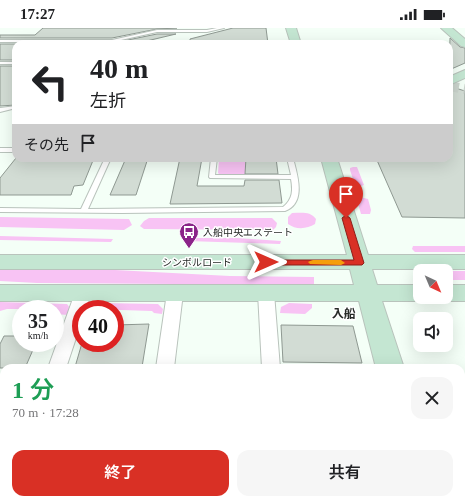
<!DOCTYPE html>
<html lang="ja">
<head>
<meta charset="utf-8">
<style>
	body { margin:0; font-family:"Times New Roman","Noto Sans JP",serif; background:#f6f6f6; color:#202124; height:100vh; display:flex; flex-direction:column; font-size:15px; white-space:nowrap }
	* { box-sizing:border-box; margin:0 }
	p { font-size:13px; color:#757577 }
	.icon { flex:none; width:22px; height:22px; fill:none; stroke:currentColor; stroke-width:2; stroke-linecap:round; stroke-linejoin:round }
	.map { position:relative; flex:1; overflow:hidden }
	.details { position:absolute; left:0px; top:336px; width:465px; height:140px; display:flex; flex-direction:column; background:#fff; border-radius:12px 12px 0 0; box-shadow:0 4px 16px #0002 }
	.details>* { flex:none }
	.hud { position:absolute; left:12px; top:12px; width:441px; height:122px; border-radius:12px; box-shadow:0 4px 16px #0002; background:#fff; color:#202124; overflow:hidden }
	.needle { width:26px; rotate:136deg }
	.buttons { position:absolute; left:413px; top:236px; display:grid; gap:8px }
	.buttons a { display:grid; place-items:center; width:40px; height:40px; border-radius:8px; background:#fff; box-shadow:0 4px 16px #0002; font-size:20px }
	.speed { position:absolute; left:12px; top:272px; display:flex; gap:8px; font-size:20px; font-weight:700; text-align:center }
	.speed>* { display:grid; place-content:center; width:52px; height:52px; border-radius:50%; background:#fff; box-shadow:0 4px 16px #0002; line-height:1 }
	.speed small { font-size:10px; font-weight:400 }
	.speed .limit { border:6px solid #d22; background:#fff; color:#111 }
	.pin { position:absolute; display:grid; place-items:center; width:34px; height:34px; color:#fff; margin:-41px -17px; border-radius:50% 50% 50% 0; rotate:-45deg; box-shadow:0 0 4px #0007 }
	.pin .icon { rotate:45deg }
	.me { position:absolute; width:44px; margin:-22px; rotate:90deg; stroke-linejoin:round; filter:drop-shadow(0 0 3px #0008) }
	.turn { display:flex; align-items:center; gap:14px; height:84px; padding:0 12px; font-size:18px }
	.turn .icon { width:52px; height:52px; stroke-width:2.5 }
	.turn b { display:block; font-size:28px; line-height:34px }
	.then { display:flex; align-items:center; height:38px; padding:0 12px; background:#0003; gap:8px; font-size:15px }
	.round { display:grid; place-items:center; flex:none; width:42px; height:42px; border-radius:12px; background:#f6f6f6 }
	.headline { display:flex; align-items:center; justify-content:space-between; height:68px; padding:0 12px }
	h1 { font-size:24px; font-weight:600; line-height:30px; color:#1e9e55 }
	.action { display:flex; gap:8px; margin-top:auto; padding:8px 12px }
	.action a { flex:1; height:46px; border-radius:12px; background:#d93025; color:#fff; font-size:16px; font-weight:600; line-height:46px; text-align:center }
	.action a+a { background:#f6f6f6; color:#202124 }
	.status { display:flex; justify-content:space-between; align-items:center; height:28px; padding:0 20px; background:#fff; direction:ltr }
	.status svg { height:11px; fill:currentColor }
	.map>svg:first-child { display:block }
	.green { fill:#f8c3f4 }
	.building { fill:#d2dcd4; stroke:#8f9992 }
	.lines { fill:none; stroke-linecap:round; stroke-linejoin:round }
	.street-tunnel { stroke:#cbd4cd; stroke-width:10; stroke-dasharray:10 5; stroke-linecap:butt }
	.lane-casing { stroke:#b9c3bc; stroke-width:2 }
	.street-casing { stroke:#b9c3bc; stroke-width:2 }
	.secondary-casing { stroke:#b9c3bc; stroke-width:2 }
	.lane { fill:#fff; fill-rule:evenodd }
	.street { fill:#fff; fill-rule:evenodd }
	.secondary { fill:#c4e6d2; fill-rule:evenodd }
	.route { fill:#d93025; stroke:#8d1f18 }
	.slow { fill:#f59e0b }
	.labels { text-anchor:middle; stroke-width:3; stroke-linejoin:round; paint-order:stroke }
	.poi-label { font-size:10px; fill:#262a27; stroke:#fff; text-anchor:start }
	.street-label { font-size:10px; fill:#262a27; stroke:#fff }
	.quarter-label { font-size:12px; font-weight:bold; fill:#262a27; stroke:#fff }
</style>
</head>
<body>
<div class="status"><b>17:27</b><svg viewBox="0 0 49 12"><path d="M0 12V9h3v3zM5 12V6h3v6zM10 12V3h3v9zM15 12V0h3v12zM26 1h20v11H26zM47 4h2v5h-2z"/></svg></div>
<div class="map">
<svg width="465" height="476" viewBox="0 0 465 476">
	<rect width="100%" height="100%" fill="#f4fff7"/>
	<path class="green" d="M219 130H246L245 147H220L218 145Z
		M353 139H357L364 157 361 158 355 157 350 142V140Z
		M360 169 368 171 371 182 370 186H361L357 172Z
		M292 185C302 185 310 183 316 191L315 196C307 201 296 202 288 196V189Z
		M0 189 129 191 132 197 124 202 0 199Z
		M149 190H272L277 195 276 199 273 202 144 201 140 198 144 193Z
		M0 208 113 211 111 214 0 212Z
		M187 210H237L281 213 280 216 187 213Z
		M413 218H465V224H415L412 221Z
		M0 242H115L230 248 314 249V257L37 255 0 253Z
		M446 243H465V252H446Z
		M0 274 67 276 70 280 68 287 55 286V281H7L0 283Z
		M101 275 158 276 163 281 162 286 154 285 152 283 90 281Z
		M289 275 312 276V280L305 286 280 285 281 279Z"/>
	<path class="building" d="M43 0H177L157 1 112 10H0V7H35Z
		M233 0H266L268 16H190V11Z
		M157 6H176L134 16 113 15Z
		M450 10 460 19 465 20V35L449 42Z
		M0 16H103H16V32H0Z
		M0 38H16V77L0 78Z
		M449 58 465 63V190L402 189 376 130H449Z
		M16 130H94L83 157 74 158 71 167H0V150Z
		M126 130H148L136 167H110Z
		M180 130H202L197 158H244L245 152H279L282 175 170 176Z
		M246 130H276L278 146H245Z
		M149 296 142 339H75L82 315H115V297Z
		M281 297 353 298 362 335 283 334Z
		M4 308H21V315H36L25 340H0V316Z"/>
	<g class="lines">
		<path class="street-tunnel" d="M449 58 465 61"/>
		<defs>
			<path id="lane" d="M217 0H224L207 4H157L112 14H0V12H112L157 2H207Z
				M272 14 275 16H271L270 15Z
				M0 34H16V36H0Z
				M16 78V80L0 84V80Z
				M0 120H16V124H0Z
				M105 130H111L88 181 283 179C293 171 293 162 291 151L210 150 209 149 211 130H217L215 147H291L287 130H293C297 146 307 175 285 183L122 185 0 184V180L81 181Z"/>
			<path id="street" d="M83 260 89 261 91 265 86 281H81V295L66 340H48L75 265 77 261Z
				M175 260 181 261 183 265 174 340H156L167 265 169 261Z
				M266 260 272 261 274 265 280 340H262L258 265 260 261Z
				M4 464V472H24L22 476H0V472Z
				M135 472H159V476H135Z
				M268 472H292L293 476H269Z"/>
			<path id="secondary" d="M286 0H296L301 16H291Z
				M441 0H452L465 11V19L461 18Z
				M465 42V50L449 57V49Z
				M321 130H337L368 227H465V241H372L377 257H420V269H429L420 273H382L404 340H376L359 273H0V257H354L350 241H0V227H347Z
				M446 257H465V273H446L438 270 437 269H446Z
				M411 472H445L446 476H412Z"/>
		</defs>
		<use href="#lane" class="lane-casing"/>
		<use href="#street" class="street-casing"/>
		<use href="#secondary" class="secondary-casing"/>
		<use href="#lane" class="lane"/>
		<use href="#street" class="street"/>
		<use href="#secondary" class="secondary"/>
	</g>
	<path class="route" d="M346 187 350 190 364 235 362 237H266L261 234 266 232H354L342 190Z"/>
	<path class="slow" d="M313 232H341L345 235 341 237 310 236 308 234 310 233Z"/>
	<defs>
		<symbol id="bus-pin" viewBox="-11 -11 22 30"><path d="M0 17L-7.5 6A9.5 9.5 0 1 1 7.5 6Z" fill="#8b2389" stroke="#fff"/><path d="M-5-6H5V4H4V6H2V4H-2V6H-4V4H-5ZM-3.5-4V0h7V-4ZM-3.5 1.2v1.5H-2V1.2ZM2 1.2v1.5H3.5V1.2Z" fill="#fff"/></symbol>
	</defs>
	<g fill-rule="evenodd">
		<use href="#bus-pin" x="178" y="193" width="22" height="30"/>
	</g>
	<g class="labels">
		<g class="poi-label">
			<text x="203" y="208">入船中央エステート</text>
		</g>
		<g class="street-label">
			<text x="197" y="238">シンボルロード</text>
		</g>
		<g class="quarter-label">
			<text x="344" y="290">入船</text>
		</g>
	</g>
</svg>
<div class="buttons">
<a><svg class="needle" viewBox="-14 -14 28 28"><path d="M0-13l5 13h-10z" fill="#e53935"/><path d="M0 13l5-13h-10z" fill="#757577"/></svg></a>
<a><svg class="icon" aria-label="sound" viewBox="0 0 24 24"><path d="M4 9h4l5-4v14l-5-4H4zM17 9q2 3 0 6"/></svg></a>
</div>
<div class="speed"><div>35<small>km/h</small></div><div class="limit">40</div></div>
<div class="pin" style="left:346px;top:190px;background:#d93025"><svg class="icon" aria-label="arrive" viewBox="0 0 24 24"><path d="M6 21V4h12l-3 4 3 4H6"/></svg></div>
<svg class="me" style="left:266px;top:234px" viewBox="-20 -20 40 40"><path d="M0-17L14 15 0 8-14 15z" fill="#d93025" stroke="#fff" stroke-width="4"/></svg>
<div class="hud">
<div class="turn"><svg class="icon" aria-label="left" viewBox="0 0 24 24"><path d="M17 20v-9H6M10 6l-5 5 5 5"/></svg><div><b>40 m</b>左折</div></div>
<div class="then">その先<svg class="icon" aria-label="arrive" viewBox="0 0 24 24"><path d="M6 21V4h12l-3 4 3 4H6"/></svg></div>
</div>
<section class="details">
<div class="headline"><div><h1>1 分</h1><p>70 m · 17:28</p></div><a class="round"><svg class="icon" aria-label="close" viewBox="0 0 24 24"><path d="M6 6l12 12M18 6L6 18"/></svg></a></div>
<div class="action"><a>終了</a><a>共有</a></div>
</section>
</div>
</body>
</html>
